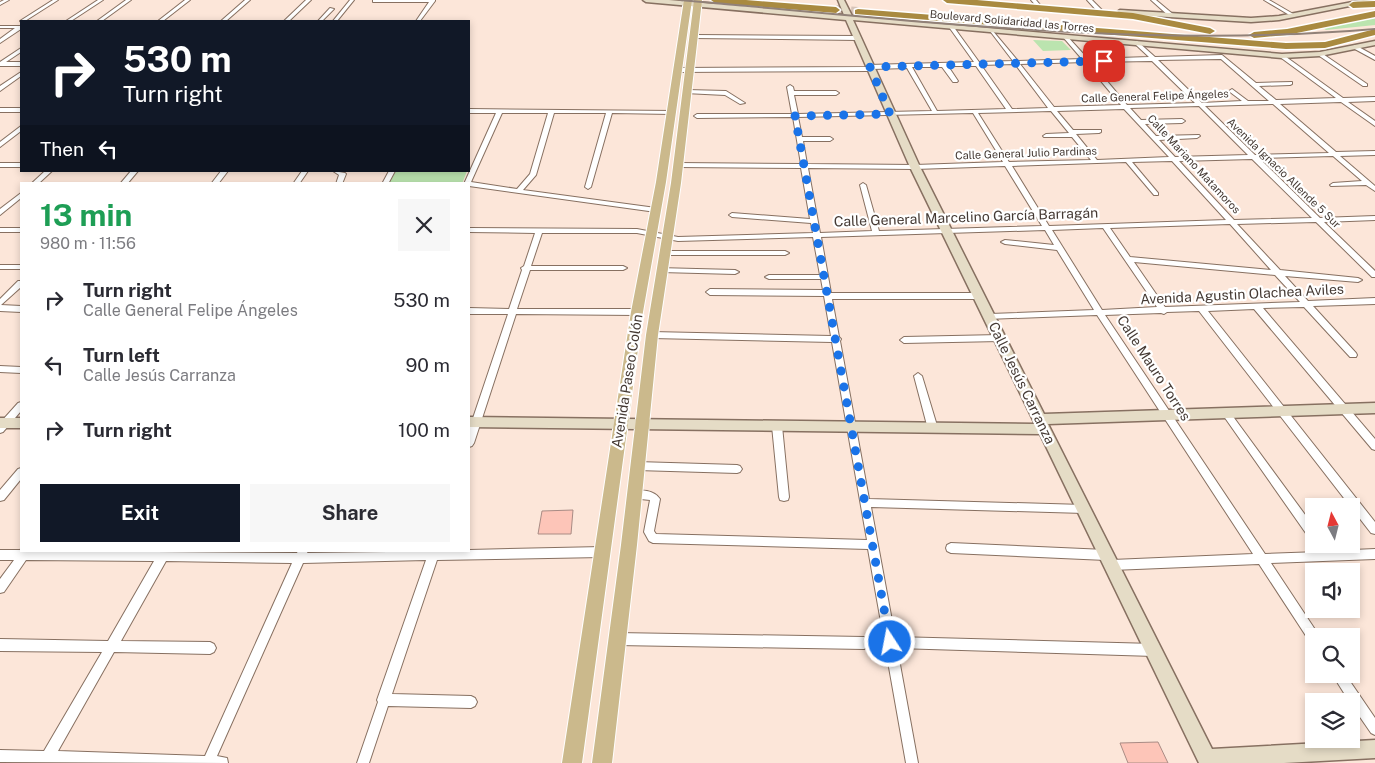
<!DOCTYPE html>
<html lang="en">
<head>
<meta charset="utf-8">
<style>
	body { margin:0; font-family:"Public Sans",sans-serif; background:#f7f7f7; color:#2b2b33; height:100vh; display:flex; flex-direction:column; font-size:19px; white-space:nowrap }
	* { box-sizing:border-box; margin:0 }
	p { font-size:16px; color:#7c7c81 }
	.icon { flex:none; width:28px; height:28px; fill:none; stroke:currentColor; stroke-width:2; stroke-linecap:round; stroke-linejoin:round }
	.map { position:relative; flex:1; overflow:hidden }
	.sheet { position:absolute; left:20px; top:182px; width:450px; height:370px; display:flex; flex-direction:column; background:#fff; border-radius:0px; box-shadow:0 2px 8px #0003 }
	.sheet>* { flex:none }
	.top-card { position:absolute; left:20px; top:20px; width:450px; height:152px; border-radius:0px; box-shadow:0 2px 8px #0003; background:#111827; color:#fff; overflow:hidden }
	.needle { width:32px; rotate:353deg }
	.buttons { position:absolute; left:1305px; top:498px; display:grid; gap:10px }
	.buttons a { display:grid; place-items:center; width:55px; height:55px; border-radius:0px; background:#fff; box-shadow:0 2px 8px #0003; font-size:25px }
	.pin { position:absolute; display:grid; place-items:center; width:42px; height:42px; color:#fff; margin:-21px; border-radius:10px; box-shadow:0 2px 8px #0006 }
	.me { position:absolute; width:55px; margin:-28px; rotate:349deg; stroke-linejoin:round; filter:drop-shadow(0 0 4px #0008) }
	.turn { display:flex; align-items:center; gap:18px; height:105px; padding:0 20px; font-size:22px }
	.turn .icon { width:65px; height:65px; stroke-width:2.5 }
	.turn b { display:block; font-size:35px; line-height:42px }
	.then { display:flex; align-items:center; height:48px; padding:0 20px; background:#0003; gap:10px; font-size:19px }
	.round { display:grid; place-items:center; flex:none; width:52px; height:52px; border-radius:0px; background:#f7f7f7 }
	.headline { display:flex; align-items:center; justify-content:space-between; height:85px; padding:0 20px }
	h1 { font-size:30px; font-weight:700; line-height:38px; color:#1e9e55 }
	.button { display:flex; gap:10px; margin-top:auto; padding:10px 20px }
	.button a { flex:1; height:58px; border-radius:0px; background:#111827; color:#fff; font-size:20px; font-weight:700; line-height:58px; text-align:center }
	.button a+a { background:#f7f7f7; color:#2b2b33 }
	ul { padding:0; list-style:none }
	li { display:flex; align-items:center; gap:15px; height:65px; padding:0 20px }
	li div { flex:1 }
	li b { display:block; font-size:19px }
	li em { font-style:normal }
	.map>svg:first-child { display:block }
	.green { fill:#bbe4af }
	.building { fill:#fdc5b8; stroke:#a98b84 }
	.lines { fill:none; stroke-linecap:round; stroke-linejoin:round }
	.highway-tunnel { stroke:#d7c4b8; stroke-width:10; stroke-dasharray:10 5; stroke-linecap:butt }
	.street-casing { stroke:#877061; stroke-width:2 }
	.secondary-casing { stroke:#877061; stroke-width:3 }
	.primary-casing { stroke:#fff; stroke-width:2 }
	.highway-casing { stroke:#fff; stroke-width:3 }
	.street { fill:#fff; fill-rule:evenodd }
	.secondary { fill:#e5dcc6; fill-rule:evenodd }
	.primary { fill:#cbb98c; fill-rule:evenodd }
	.highway { fill:#a98a40; fill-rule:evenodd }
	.rail { stroke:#918178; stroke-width:2 }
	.route { stroke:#1a73e8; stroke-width:9; stroke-dasharray:0 16.2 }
	.labels { text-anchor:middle; stroke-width:4.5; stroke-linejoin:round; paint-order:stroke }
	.far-street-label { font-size:11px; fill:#453a34; stroke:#fff }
	.street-label { font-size:14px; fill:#453a34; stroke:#fff }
</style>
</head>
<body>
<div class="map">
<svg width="1375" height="763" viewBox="0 0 1375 763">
	<rect width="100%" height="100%" fill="#fce6d9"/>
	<path class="green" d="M1375 18V25L1326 30 1323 28Z
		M1033 40 1062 41 1071 50 1043 51Z
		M396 171H467L462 184 389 183Z"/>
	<path class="building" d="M573 510 571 534H538L542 511Z
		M1158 742 1168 763H1128L1120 743Z"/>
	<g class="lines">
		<path class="highway-tunnel" d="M836 10 858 12"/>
		<defs>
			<path id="street" d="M4 0H9L0 5V2Z
				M53 0H58L25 21 21 22 20 21Z
				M98 0H103L71 21H66Z
				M126 0H131L102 21H97Z
				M185 0H190L163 21H158Z
				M245 0H250L226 21H221Z
				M306 0H311L289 21H284Z
				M350 0H354L337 21H333Z
				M373 0H435V1L420 21H416L429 2H373Z
				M1031 0H1036L1041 6 1037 7Z
				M1087 0H1092L1102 10V12H1098Z
				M1151 0H1156L1174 15V17H1170Z
				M1264 0H1269L1295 15 1291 16Z
				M330 8 334 9 322 21H318Z
				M0 26H21V29L0 43V39L15 28H0Z
				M951 26H953L979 62 1013 61 990 31 992 30 1018 61 1082 59 1063 37 1066 35 1088 59 1149 57 1135 44V42L1137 41 1155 57 1222 55 1256 83 1292 82V84L1290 85 1259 86 1276 100 1336 98 1280 57V55L1282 54 1343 98 1375 97V101L1348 102 1375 121V126L1341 102 1280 104 1336 152 1375 151V155L1340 156 1375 186V191L1366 185 1331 186 1330 185 1333 183 1362 181 1333 156 1259 158 1320 218 1375 216V220L1324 222 1375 271V277H1372L1316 222 1237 224 1280 270 1358 278 1362 280 1358 282 1285 276 1308 301 1375 298V304L1313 306 1356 353 1357 355 1356 357H1350L1304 307 1263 308 1375 439V450L1372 449 1254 309 1208 311 1375 522V534L1371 533 1199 311 1167 312 1164 314 1161 313 1105 315 1265 554 1319 552 1314 544H1325L1331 551 1375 549V559L1271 563 1318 634 1319 636H1314V643L1310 642 1259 564 1112 570 1108 568 1107 565 1108 562 1112 560 1253 554 1097 315 987 319 986 317 987 315 990 314 1094 310 1057 250 1005 244 1001 242 1005 240 1054 245 1045 230 821 237 831 293H978L982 296 978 299H832L839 337 841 339 840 341 869 499 1084 505 1088 506 1089 509 1088 512 1084 513 871 507 895 637 1154 644 1158 646 1160 650 1158 654 1154 656 897 648 918 763H906L868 549 653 543 649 541 644 532 650 500 631 498 630 495 631 492C641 489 654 490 660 499L654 531 656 534 867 540 832 342 652 338 648 335 652 332 831 336 824 296 710 295 706 292 710 289 823 290 821 279H769L765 277 769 275H820L813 237 678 241 637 233H542L531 266H623L627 268 623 270H530L517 309H637L641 312 637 315 516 314 474 443 472 446 469 447V430L508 314H469V308L509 309 522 270 521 268 524 266 535 233 469 232V228L637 229 678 237 813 233 811 223 732 217 729 215 732 213 810 219 801 168 678 167 675 165 678 163 801 164 793 117 697 118 694 116 697 114H792L787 87 790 85 793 87 794 91H836L839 93 836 95H794L798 114 932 111 907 68 872 69 870 71 678 72 675 70 678 68 867 67 869 65 974 62 949 27ZM1221 59 1269 101H1248L1232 89 1229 91 1230 92 1242 101 1202 103 1158 60ZM1152 61 1195 103 1127 105 1091 62ZM1085 62 1121 105 1054 107 1020 64ZM1015 64 1048 108 1012 109 981 65ZM948 66H976L1006 109 937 111 912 67H942L953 82H957L958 81ZM1273 104 1329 153 1255 155 1205 106ZM1199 106 1248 155 1175 157 1159 140 1197 138 1200 136 1199 135 1156 136 1145 124 1182 123 1185 121 1182 119 1141 120 1130 108ZM1124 109 1169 157 1097 160 1076 134 1099 133 1101 132V130H1073L1057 111ZM1051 111 1069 133 1046 134 1043 136 1044 137H1072L1091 160 1009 162 978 113ZM973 113 1003 162 915 165 807 164 803 141H830L833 139 830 137H802L798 117ZM1252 159 1312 218 1234 220 1179 161ZM1172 161 1226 220 1049 226 1012 166 1126 162 1154 195H1158V193L1132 162ZM1005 166 1042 226 879 231 866 185 863 183 860 185 872 231 820 233 808 168 915 169ZM1230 224 1271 270 1130 257 1110 228ZM1103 228 1157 307 1102 310 1052 230ZM1134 262 1275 275 1300 302 1165 307Z
				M695 35 858 36 861 38 858 40 693 38 692 37Z
				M1355 45 1375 56V60L1353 48 1352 47Z
				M21 48V52L6 62H21V66H0V62Z
				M1320 52 1367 84V86H1363L1318 55 1317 54Z
				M21 72V76L0 91V86Z
				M687 90 726 91 745 103 740 104 725 95 685 93V91Z
				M0 108H21V112H0Z
				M469 109 674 111V113L672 114 612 113 591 187 588 189 585 187 606 113H554L536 175 523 190 656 208 659 210 656 212 469 186V184H464L496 113H469ZM502 113H548L530 174 517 189 471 182Z
				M21 126V131L0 147V142Z
				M0 163H21V167H0Z
				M45 171H52L38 184H31Z
				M131 171H138L127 184H120Z
				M221 171H228L218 184H211Z
				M302 171H308L299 184H293Z
				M333 171 345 173 346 174 342 184H336L339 175Z
				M389 171H395L388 184H382Z
				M21 193V198L0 215V209Z
				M0 228H21V232H0Z
				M661 251H785L789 253 785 255H664L660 253Z
				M0 265H21V269H0Z
				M658 268 735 270 739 272 735 274 661 272H658L657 270Z
				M18 281H21V287L1 305 21 306V312L0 311V299Z
				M1000 335 1004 338 1000 341 904 343 900 340 904 337Z
				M0 366 21 367V373L0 372Z
				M918 373 922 376 938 429 936 432H930L928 429 914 376Z
				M21 402V411L3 432 0 433V423L18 403Z
				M1226 410 1229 411 1314 527V540L1310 539 1223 415 1221 413 1223 411Z
				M777 422 780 423 782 426 789 497 788 500 784 501 780 500 779 497 772 426 774 423Z
				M637 462 737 465 740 466 742 469 740 472 737 473 637 470 634 469 632 466 634 463Z
				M21 468V479L4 500 0 501V490L18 469Z
				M951 543 1106 550 1110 552 1111 555 1110 558 1106 560 951 553 947 551 946 548 947 545Z
				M602 547 606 549 607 552 606 555 602 557 437 560 392 694 471 696 475 698 477 702 475 706 471 708 388 706 369 763H357L378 702 377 700 426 560 303 563 217 756 227 758 228 763 0 762V750L44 751 102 652 0 651V639L108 641 154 561 26 560 4 592 0 593V579L14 560H0V550H20L21 549V551L297 553 298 551H308L307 553 469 551V550ZM166 561 292 563 205 756 58 751 114 652 210 654 214 652 216 648 214 644 210 642 121 641Z
				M617 633 864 637 868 639 870 643 868 647 864 649 617 645 613 643 611 639 613 635Z
				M1332 674H1345L1375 718V735L1371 733 1351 704V701H1349Z"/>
			<path id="secondary" d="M643 0H669L844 15 838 0H844L852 16 1282 54 1320 52 1375 41V45L1320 56 1282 58 853 20 920 167 1044 414 1375 403V413L1048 424 1212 749 1375 740V758L1284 763H1199L1040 434 469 427V417L1035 424 910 167 846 20 646 2Z
				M1363 0 1375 1 1279 20 1251 22 1120 14 1117 12 1120 10 1251 18 1279 16Z
				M0 418H21V428H0Z"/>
			<path id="primary" d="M684 0H692L666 182 643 312 582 763H562L631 312 656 182Z
				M694 0H702L681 183 658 335 637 545 612 763H592L621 545 646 335 671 183Z"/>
			<path id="highway" d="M711 0H746L836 7 840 10 836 13 715 3Z
				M943 0H977L1133 13 1210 28 1215 31 1210 34 1133 19 947 3Z
				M1375 1V7L1353 8 1349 5 1353 2Z
				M858 9 1286 43 1325 42 1375 29V35L1325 48 1286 49 855 14V10Z
				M1375 11V17L1287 35 1254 38 1249 35 1254 32 1287 29Z"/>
		</defs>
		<use href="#street" class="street-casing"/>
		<use href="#secondary" class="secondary-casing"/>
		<use href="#primary" class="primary-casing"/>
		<use href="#highway" class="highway-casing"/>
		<use href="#street" class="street"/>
		<use href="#secondary" class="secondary"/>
		<use href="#primary" class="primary"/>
		<use href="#highway" class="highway"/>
		<path class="rail" d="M680 0C911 20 1143 49 1375 29"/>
	</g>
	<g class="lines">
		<path class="route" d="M890 642 795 116 890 114 870 67 1104 61"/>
	</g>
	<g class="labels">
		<g class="far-street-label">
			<text transform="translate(1012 21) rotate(5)" y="4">Boulevard Solidaridad las Torres</text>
			<text transform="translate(1155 96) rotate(-2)" y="4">Calle General Felipe Ángeles</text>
			<text transform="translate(1026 153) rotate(-2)" y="4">Calle General Julio Pardinas</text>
			<text transform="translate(1194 164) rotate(47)" y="4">Calle Mariano Matamoros</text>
			<text transform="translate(1284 173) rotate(44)" y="4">Avenida Ignacio Allende 5 Sur</text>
		</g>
		<g class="street-label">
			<text transform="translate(966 217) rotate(-2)" y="5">Calle General Marcelino García Barragán</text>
			<text transform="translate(1242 294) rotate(-3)" y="5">Avenida Agustin Olachea Aviles</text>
			<text transform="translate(1154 368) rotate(57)" y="5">Calle Mauro Torres</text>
			<text transform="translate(627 381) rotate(-81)" y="5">Avenida Paseo Colón</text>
			<text transform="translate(1022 383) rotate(64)" y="5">Calle Jesús Carranza</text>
		</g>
	</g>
</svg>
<div class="buttons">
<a><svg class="needle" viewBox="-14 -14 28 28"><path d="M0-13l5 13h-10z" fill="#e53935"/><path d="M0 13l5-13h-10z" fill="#7c7c81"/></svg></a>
<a><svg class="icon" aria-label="sound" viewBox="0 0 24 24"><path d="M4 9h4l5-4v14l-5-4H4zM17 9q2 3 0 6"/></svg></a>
<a><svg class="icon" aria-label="search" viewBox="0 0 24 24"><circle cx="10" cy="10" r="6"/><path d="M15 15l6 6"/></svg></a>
<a><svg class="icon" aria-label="layers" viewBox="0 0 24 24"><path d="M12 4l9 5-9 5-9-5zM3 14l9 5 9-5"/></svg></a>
</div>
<div class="pin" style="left:1104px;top:61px;background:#d93025"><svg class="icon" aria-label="arrive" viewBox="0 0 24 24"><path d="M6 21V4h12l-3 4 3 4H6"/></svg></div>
<svg class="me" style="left:890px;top:642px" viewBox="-20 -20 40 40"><circle r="17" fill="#1a73e8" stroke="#fff" stroke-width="3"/><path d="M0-11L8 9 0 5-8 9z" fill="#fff"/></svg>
<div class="top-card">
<div class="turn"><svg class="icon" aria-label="right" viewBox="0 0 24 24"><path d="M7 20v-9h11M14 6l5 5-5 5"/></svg><div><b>530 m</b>Turn right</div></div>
<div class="then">Then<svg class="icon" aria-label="left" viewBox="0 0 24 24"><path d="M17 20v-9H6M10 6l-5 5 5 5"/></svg></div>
</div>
<section class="sheet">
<div class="headline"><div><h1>13 min</h1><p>980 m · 11:56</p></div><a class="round"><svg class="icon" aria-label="close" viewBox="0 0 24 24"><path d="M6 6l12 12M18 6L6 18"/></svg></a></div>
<ul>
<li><svg class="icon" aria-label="right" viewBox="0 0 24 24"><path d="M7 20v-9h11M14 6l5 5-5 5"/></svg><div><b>Turn right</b><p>Calle General Felipe Ángeles</p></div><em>530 m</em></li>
<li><svg class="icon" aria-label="left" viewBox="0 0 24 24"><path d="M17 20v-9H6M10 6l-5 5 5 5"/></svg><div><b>Turn left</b><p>Calle Jesús Carranza</p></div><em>90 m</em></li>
<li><svg class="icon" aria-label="right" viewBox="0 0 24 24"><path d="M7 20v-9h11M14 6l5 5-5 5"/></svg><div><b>Turn right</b></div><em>100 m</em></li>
</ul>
<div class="button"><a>Exit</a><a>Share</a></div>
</section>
</div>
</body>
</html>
